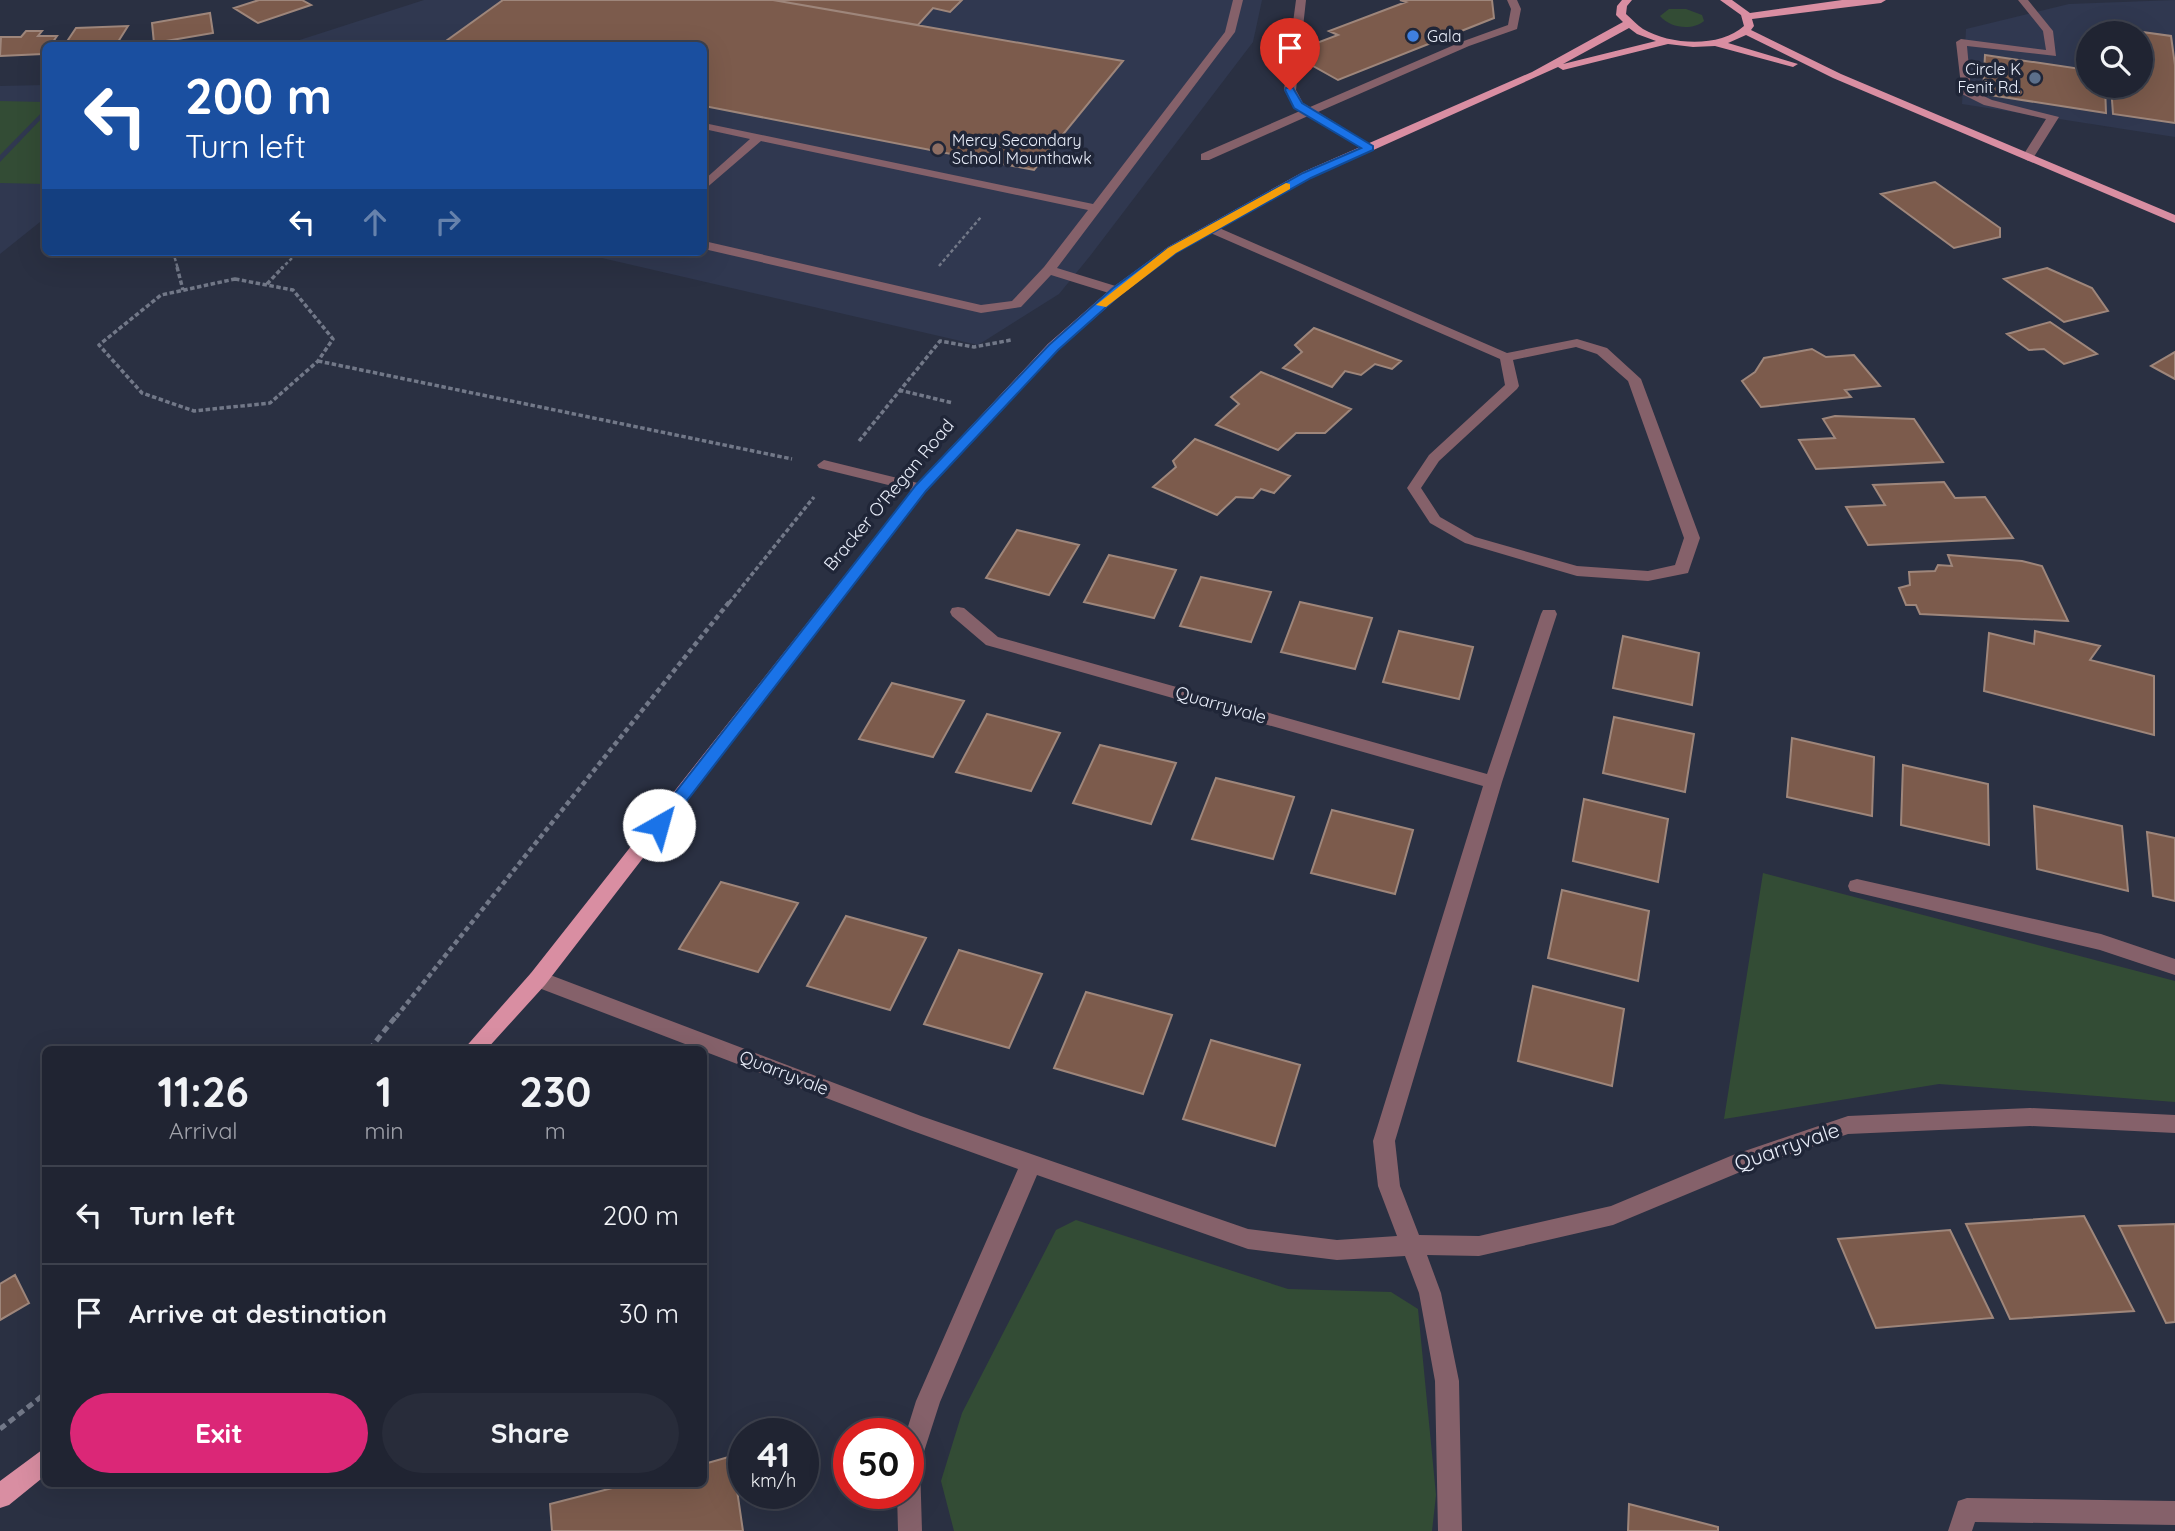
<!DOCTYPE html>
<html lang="en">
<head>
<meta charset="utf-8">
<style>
	body { margin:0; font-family:Quicksand,sans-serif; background:#282c3a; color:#f1f3f6; height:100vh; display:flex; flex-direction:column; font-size:26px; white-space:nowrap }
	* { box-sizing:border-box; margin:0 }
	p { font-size:23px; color:#a2a4ac }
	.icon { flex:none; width:38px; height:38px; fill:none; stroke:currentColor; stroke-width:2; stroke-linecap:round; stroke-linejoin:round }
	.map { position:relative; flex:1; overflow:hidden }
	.details { position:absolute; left:42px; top:1046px; width:665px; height:441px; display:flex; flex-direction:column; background:#202432; border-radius:10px; box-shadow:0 7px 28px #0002,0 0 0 2px #3d414d }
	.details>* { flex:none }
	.guide { position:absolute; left:42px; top:42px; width:665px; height:214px; border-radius:10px; box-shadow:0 7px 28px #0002,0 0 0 2px #3d414d; background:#1a4fa0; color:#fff; overflow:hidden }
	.tools { position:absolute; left:2076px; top:21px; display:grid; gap:14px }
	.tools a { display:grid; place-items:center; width:77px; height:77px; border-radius:50%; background:#202432; box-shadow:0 7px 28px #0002,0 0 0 2px #3d414d; font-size:35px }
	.speed { position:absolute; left:728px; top:1418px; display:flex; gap:14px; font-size:35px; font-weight:700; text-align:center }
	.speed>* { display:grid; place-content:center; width:91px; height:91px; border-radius:50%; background:#202432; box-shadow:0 7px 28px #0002,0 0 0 2px #3d414d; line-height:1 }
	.speed small { font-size:18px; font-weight:400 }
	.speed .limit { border:10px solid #d22; background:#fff; color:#111 }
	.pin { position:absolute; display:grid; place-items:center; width:60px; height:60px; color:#fff; margin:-72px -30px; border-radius:50% 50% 50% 0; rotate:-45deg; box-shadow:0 0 7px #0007 }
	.pin .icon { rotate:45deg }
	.me { position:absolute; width:77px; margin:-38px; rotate:38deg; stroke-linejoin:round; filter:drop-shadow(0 0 5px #0008) }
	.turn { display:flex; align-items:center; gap:24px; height:147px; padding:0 28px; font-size:32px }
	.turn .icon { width:91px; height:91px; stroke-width:2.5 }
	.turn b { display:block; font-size:49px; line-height:60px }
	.lanes { display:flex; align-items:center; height:66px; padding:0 28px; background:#0003; justify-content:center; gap:35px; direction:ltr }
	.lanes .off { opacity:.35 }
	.eta { display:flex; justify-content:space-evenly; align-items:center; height:119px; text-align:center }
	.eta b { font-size:42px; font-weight:800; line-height:49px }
	.action { display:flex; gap:14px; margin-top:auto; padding:14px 28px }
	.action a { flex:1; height:80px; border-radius:42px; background:#db2777; color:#fff; font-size:28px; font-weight:800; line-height:80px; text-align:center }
	.action a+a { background:#282c3a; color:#f1f3f6 }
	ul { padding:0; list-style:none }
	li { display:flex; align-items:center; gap:21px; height:98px; padding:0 28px; border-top:2px solid #3d414d }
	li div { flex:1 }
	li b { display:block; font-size:26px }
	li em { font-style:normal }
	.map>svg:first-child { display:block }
	.built { fill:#303850; fill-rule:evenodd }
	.green { fill:#334c35 }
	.building { fill:#7c5b4c; stroke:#9e867b; stroke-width:2 }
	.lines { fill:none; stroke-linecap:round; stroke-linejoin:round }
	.path-far3 { stroke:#727888; stroke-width:2.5; stroke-dasharray:3.5 2.5; stroke-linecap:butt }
	.path-far2 { stroke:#727888; stroke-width:3.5; stroke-dasharray:4.5 2.5; stroke-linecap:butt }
	.path-far1 { stroke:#727888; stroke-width:4.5; stroke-dasharray:5 3.5; stroke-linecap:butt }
	.path { stroke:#727888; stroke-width:5; stroke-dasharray:7 4.5; stroke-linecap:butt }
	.minor { fill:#85616a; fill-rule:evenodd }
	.major { fill:#d98ea2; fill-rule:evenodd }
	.route { fill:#1a73e8; stroke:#114b97; stroke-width:2 }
	.slow { fill:#f59e0b }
	.shop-dot { fill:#3f7fe0; stroke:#202638; stroke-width:2.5 }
	.service-dot { fill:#5c6f8a; stroke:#202638; stroke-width:2.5 }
	.education-dot { fill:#8d6e63; stroke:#202638; stroke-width:2.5 }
	.labels { text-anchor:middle; stroke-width:7; stroke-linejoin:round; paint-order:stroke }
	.far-poi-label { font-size:16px; fill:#e9eefa; stroke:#202638; text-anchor:start }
	.street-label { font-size:18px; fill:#e9eefa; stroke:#202638 }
	.near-street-label { font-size:21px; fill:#e9eefa; stroke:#202638 }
</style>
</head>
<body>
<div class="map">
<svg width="2175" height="1531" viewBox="0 0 2175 1531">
	<rect width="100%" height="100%" fill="#2a3042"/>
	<path class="built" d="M424 0H1262L1253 42 1090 256 1059 294 978 345 576 252H704V46H281Z
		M2175 0V137L1962 104 1966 29 2069 4ZM2088 33H2140V86H2088Z
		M46 85 45 218 0 254V86Z"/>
	<path class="green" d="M1669 9H1686L1702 15 1704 21C1692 31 1670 28 1660 16Z
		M0 101 45 102 46 108 0 155Z
		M45 115V184L0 183V162Z
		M1763 873 2175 981V1102L1939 1084 1724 1119Z
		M1076 1220 1288 1289 1391 1292 1418 1309 1436 1495 1432 1531H954L941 1481 962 1413 1056 1230Z"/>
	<path class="building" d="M259 0H302L311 5 258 23 234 8Z
		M503 0H773L1123 61 1034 170 704 106V46H439Z
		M773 0H962L950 12 933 8 918 25Z
		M1400 0H1492L1494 18 1338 80 1299 58 1315 51 1306 47 1338 35 1329 31 1406 2Z
		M210 13 213 33 154 43 152 23Z
		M128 26 116 45 64 46 76 28Z
		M2106 27 2171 36 2175 65V123L2113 114 2111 86H2140V33H2106Z
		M26 31H42L38 36H57L50 46H46L43 54 0 56 1 37H21Z
		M1985 55 2088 70V86H2105L2106 113 1983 94Z
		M1935 182 2000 228V237L1954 248 1881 194Z
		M2047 268 2092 288 2108 311 2064 322 2004 279Z
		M2050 322 2097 354 2064 364 2044 349 2029 350 2007 334Z
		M1314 328 1401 361 1392 369 1375 364 1361 375 1345 371 1332 387 1283 368 1302 352 1295 345Z
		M1812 349 1826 357 1854 355 1880 386 1845 390 1851 397 1761 407 1742 381 1755 372 1764 358Z
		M2175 352V379L2151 366Z
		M1261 372 1351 409 1325 433H1296L1278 450 1216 425 1239 404 1231 397Z
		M1835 416 1914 419 1943 462 1816 469 1799 440 1835 438 1823 419Z
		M1195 439 1290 476 1274 493 1261 489 1253 498 1236 497 1217 515 1153 487 1176 467 1173 461Z
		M1944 482 1955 498 1985 497 2013 538 1868 545 1846 507 1885 505 1873 485Z
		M1017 530 1079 545 1049 595 986 578Z
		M1109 555 1176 570 1154 618 1084 602Z
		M1948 555 2022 561 2042 566 2068 621 1920 614 1916 605H1906L1899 588 1910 585 1909 572 1935 571 1938 565 1952 566Z
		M1201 577 1271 592 1251 642 1180 626Z
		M1300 602 1372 618 1355 669 1281 652Z
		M1399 631 1473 647 1459 699 1383 682Z
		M2035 631 2100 646 2090 660 2154 676V735L1984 691 1989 633 2034 644Z
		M1623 636 1699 653 1692 705 1613 688Z
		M892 683 964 701 933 757 859 739Z
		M987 714 1060 733 1031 791 956 772Z
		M1614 717 1694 734 1685 792 1603 773Z
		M1792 738 1874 757 1872 816 1787 797Z
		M1100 745 1176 763 1151 824 1073 803Z
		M1903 765 1988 784 1989 845 1901 825Z
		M1216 778 1294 797 1273 859 1192 839Z
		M1584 799 1668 819 1658 882 1573 861Z
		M2034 806 2122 826 2128 891 2037 869Z
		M1332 810 1413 830 1395 894 1311 873Z
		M2147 832 2175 838V901L2153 896Z
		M721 882 798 903 758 972 679 949Z
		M1562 890 1649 911 1638 981 1548 958Z
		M846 916 926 938 890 1010 807 986Z
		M959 950 1042 974 1009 1048 924 1024Z
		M1533 986 1624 1009 1612 1086 1518 1061Z
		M1086 992 1172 1015 1143 1094 1054 1068Z
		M1211 1040 1300 1065 1275 1146 1183 1119Z
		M2084 1216 2134 1311 2010 1319 1966 1224Z
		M2175 1224V1322L2166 1323 2119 1226Z
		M1950 1230 1993 1318 1876 1328 1838 1239Z
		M15 1275 29 1303 0 1320V1284Z
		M732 1456 743 1531H552L550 1504 628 1484H704V1464Z
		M1629 1504 1718 1527V1531H1628Z"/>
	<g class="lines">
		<path class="path-far3" d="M173 252 178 269
			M939 266 981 217
			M281 269 298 252"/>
		<path class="path-far2" d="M177 267 183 290
			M235 279 293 290 333 339 318 361 270 403 194 411 142 393 99 345 161 295Z
			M267 284 283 267
			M318 361 792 459
			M899 390 953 403
			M859 441 940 341 974 347 1011 340
			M729 603 814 497"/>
		<path class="path-far1" d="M396 1017 730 601"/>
		<path class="path" d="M369 1050 397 1015
			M0 1429 46 1393"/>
		<path class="minor" d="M1233 0H1243L1235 32 1057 268 1122 288V294H1112L1051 275 1021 307 981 313 704 249V241L981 305 1012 301 1044 267 1088 210 761 141 704 190V180L750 139 704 129V123L1093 204 1225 32Z
			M1296 0H1306L1296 90 1303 103 1310 107 1461 42 1508 25 1511 9 1507 0H1517L1521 9 1517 29 1469 46 1318 112 1373 146V150H1365L1308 116 1209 160H1201V154L1300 111 1294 107 1284 90Z
			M2018 0H2028L2053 31 2056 56 1967 46 1971 90 1992 100 2059 117 2032 160 2028 161 2022 157 2046 119 1984 105 1962 94 1956 42 1961 39 2046 50 2043 31Z
			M1210 224 1507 353 1577 339 1607 348 1641 379 1700 538 1688 573 1648 581 1577 576 1465 543 1430 523 1407 488 1429 455 1505 385 1500 359 1206 231 1204 228ZM1576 347 1597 354 1628 381 1684 538 1675 565 1648 571 1577 566 1475 537 1440 517 1421 488 1439 461 1517 389 1519 386 1513 360Z
			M824 460 926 485 928 488 921 493 819 468 817 465Z
			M958 607 964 608 998 637 1487 774 1541 614 1543 610H1555L1557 614 1502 782 1395 1141 1400 1186 1419 1235 1479 1236 1611 1206 1733 1155 1848 1116 2030 1108 2175 1115V1133L2030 1126 1848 1134 1745 1170 1613 1225 1479 1256 1427 1255 1441 1293 1459 1381 1462 1531H1438L1435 1381 1419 1293 1405 1256 1337 1260 1248 1249 1037 1175 940 1402 920 1464 922 1531H898L897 1493H908V1433H906L916 1401 1018 1169 910 1130 531 985 528 979 531 973 538 971 545 973 921 1116 1248 1229 1337 1240 1397 1236 1378 1186 1373 1141 1483 786 986 645 952 616 950 612 952 608Z
			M1857 879 2101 934 2175 959V975L2100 950 1850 891 1848 886 1850 881Z
			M1967 1498 2175 1501V1525L1975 1522 1972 1531H1948L1958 1501Z"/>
		<path class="major" d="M1622 0H1632L1627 6 1626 14C1632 19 1637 25 1643 29 1670 45 1720 48 1744 26L1741 15 1720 0H1732L1750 13 1842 0H1886L1881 3 1752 19 1754 26 1751 30 1841 74 2175 215V223L1833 78 1746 35 1728 43 1798 64 1793 67 1715 46 1693 47 1668 44 1563 70 1558 67 1311 178 1176 253 1122 294 1058 350 926 491 545 985 486 1050H463L531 973 916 485 1048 344 1112 288 1168 247 1303 172 1532 72 1623 22 1616 15 1617 6ZM1629 28 1637 34 1656 41 1563 64Z
			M46 1447V1475L9 1505 0 1508V1481Z"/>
	</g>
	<path class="route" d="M1286 88H1293L1302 103 1373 146V150L1311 178 1176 253 1122 293 1058 350 926 491 665 829H653L650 825 653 821 916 485 1049 345 1113 288 1168 248 1303 173 1361 148 1294 108 1285 90Z"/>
	<path class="slow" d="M1286 183 1290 184V189L1176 253 1106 307 1096 305 1168 248Z"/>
	<circle class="shop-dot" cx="1413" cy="36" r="7"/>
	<circle class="service-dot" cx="2035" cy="78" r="7"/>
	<circle class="education-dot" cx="938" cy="149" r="7"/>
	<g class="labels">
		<g class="far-poi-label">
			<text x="1427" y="42">Gala</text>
			<text x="2021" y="75" text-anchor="end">Circle K<tspan x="2021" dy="18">Fenit Rd.</tspan></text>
			<text x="952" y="146">Mercy Secondary<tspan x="952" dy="18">School Mounthawk</tspan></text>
		</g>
		<g class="street-label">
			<text transform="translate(889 495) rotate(-50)" y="6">Bracker O'Regan Road</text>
			<text transform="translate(1221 705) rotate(16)" y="6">Quarryvale</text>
			<text transform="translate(784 1073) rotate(21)" y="6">Quarryvale</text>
		</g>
		<g class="near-street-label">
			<text transform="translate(1787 1147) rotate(-19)" y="7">Quarryvale</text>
		</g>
	</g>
</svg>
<div class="tools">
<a><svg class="icon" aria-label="search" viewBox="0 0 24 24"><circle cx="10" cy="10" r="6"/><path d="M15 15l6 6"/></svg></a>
</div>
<div class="speed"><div>41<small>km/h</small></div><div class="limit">50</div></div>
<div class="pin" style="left:1290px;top:90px;background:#d93025"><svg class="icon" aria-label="arrive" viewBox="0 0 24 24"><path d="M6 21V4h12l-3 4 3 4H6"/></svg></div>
<svg class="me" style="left:659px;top:825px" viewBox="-20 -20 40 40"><circle r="19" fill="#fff"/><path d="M0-13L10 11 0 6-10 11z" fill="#1a73e8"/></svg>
<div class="guide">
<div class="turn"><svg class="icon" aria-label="left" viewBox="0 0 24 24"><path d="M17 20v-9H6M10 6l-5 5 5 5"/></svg><div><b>200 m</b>Turn left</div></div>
<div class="lanes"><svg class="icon" aria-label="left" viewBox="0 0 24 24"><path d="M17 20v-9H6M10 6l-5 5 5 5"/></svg><svg class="icon off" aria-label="ahead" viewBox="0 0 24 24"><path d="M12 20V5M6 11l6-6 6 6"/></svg><svg class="icon off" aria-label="right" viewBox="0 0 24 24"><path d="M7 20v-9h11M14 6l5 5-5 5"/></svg></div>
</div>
<section class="details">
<div class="eta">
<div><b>11:26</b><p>Arrival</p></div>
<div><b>1</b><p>min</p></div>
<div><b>230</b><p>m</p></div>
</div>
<ul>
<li><svg class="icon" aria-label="left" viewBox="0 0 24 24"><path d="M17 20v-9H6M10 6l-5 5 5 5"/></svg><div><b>Turn left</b></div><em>200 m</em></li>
<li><svg class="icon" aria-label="arrive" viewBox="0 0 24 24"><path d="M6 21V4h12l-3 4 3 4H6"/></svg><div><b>Arrive at destination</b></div><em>30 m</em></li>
</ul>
<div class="action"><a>Exit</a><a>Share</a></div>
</section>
</div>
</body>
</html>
